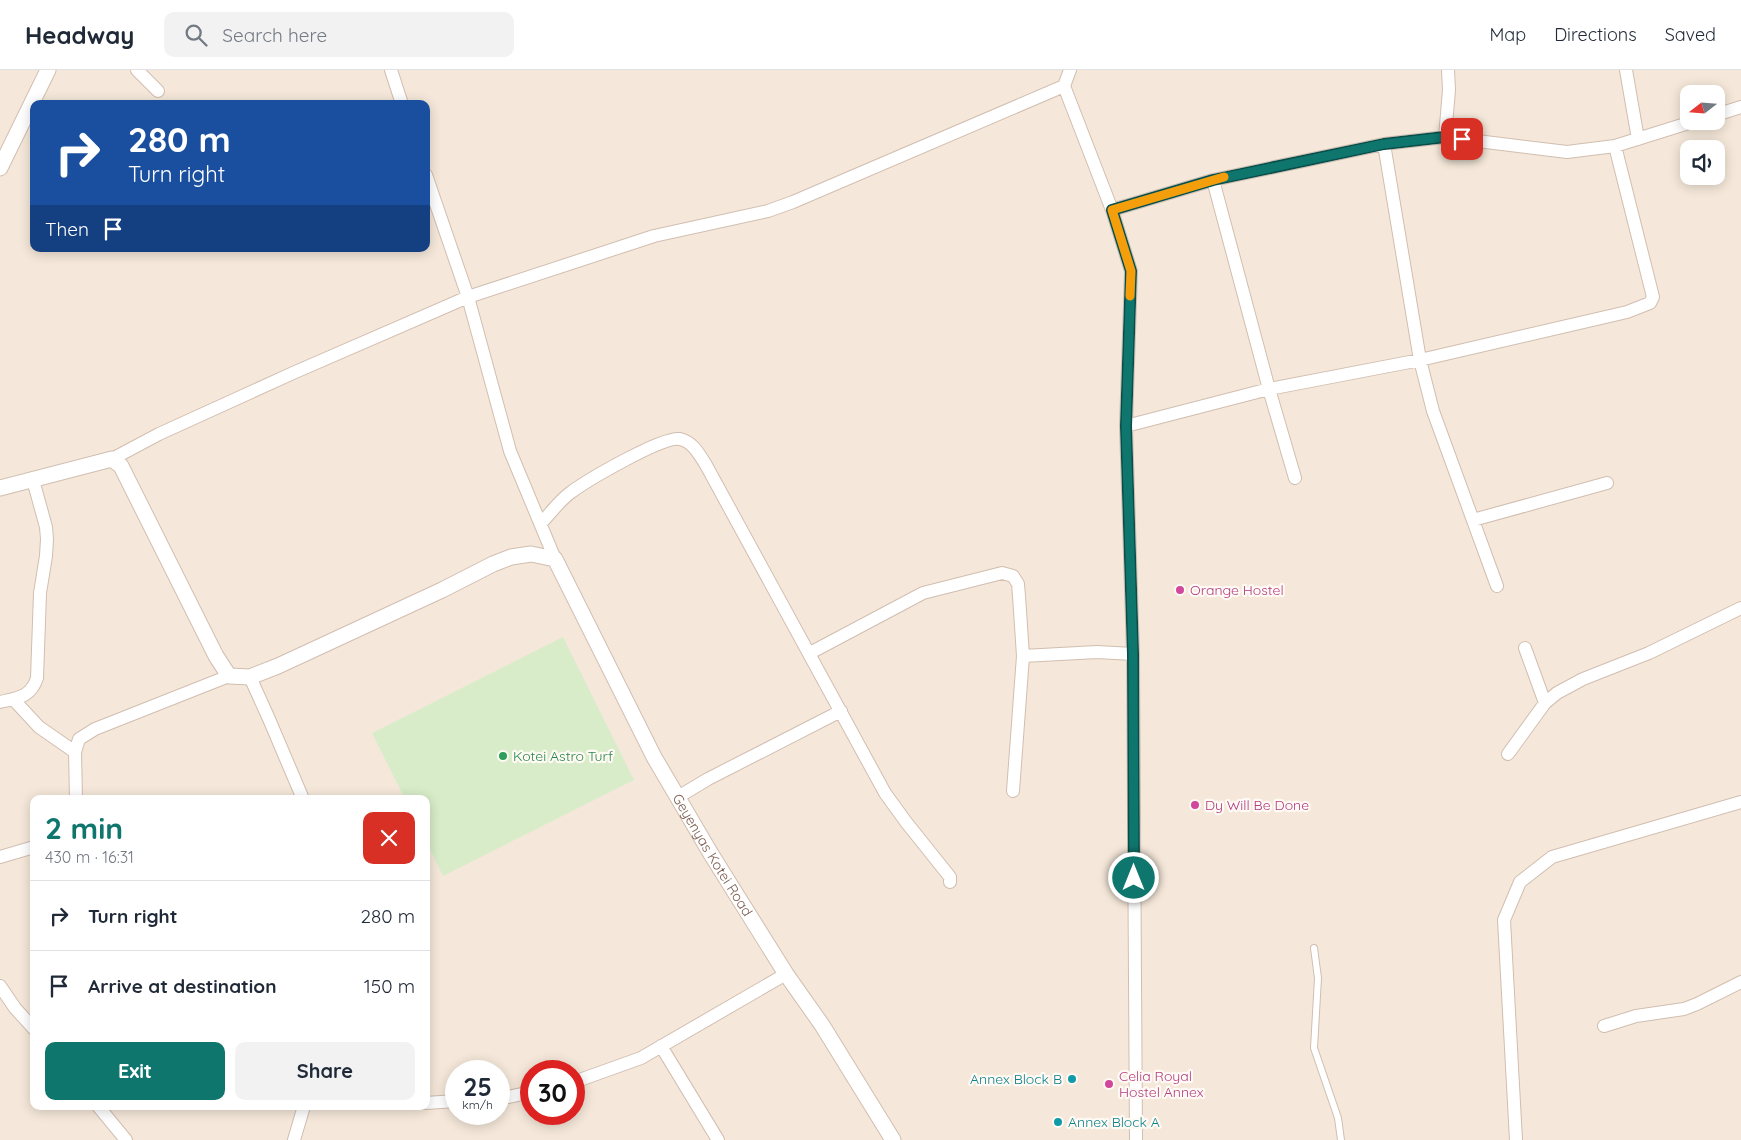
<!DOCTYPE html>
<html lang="en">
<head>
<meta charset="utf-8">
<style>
	body { margin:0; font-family:Quicksand,sans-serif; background:#f2f2f3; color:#1f2937; height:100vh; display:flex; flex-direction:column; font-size:19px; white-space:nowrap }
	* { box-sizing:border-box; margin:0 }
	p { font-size:16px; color:#747a83 }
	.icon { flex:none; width:28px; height:28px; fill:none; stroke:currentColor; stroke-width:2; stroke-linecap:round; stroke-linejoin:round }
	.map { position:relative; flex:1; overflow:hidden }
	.panel { position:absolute; left:30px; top:725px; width:400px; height:315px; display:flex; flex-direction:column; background:#fff; border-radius:10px; box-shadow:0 2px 12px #0003 }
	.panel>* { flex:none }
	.hud { position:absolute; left:30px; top:30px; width:400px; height:152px; border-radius:10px; box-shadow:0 2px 12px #0003; background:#1a4fa0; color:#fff; overflow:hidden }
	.needle { width:32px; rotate:253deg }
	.fabs { position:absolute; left:1680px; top:15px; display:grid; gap:10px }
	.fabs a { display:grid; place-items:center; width:45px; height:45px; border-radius:10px; background:#fff; box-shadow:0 2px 12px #0003; font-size:25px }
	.speed { position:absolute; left:445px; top:990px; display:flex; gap:10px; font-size:25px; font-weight:700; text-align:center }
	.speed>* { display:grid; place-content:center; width:65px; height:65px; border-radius:50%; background:#fff; box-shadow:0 2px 12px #0003; line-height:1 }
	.speed small { font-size:12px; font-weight:400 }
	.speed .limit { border:8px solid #d22; background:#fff; color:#111 }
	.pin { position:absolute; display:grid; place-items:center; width:42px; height:42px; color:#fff; margin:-21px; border-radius:10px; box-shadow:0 2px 8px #0006 }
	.me { position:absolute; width:55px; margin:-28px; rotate:0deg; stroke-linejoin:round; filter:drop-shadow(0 0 4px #0008) }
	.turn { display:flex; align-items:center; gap:18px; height:105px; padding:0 15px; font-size:22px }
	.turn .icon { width:65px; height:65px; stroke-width:2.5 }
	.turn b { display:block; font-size:35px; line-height:42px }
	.then { display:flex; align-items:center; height:48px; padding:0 15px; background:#0003; gap:10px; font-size:19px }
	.round { display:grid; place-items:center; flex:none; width:52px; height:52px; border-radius:10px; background:#f2f2f3 }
	.summary { display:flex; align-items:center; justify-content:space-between; height:85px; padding:0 15px }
	h1 { font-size:30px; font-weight:700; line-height:38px; color:#0f766e }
	.cta { display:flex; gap:10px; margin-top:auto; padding:10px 15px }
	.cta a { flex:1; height:58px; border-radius:10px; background:#0f766e; color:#fff; font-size:20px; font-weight:700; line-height:58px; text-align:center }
	.cta a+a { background:#f2f2f3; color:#1f2937 }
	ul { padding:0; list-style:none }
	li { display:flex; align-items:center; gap:15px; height:70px; padding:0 15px; border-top:1px solid #e0e1e3 }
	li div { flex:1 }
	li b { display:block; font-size:19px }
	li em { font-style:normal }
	header { display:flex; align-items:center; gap:30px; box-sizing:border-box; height:70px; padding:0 25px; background:#fff; border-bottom:1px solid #e0e1e3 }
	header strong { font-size:24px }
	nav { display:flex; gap:28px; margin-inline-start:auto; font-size:18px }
	.search { width:350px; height:45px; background:#f2f2f3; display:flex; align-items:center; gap:12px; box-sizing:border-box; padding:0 18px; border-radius:10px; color:#747a83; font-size:19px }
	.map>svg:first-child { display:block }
	.residential { fill:#f5e8da; fill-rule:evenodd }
	.green { fill:#d8ecc9 }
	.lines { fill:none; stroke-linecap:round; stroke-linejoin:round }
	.service-casing { stroke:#d1beb0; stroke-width:8 }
	.minor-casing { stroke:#d1beb0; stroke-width:14 }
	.tertiary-casing { stroke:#d1beb0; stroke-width:17 }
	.service { stroke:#fff; stroke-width:6 }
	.minor { stroke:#fff; stroke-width:12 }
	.tertiary { stroke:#fff; stroke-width:15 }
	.route-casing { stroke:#0a4d48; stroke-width:12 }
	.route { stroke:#0f766e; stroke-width:9 }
	.slow { stroke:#f59e0b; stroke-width:9 }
	.hotel-dot { fill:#d1479c; stroke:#fffaf3; stroke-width:2 }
	.leisure-dot { fill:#2e9e5b; stroke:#fffaf3; stroke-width:2 }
	.culture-dot { fill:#0f9aa8; stroke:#fffaf3; stroke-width:2 }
	.labels { text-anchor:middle; stroke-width:4.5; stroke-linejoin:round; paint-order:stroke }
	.hotel-label { font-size:14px; fill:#b23c85; stroke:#fffaf3; text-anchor:start }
	.leisure-label { font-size:14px; fill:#27864d; stroke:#fffaf3; text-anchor:start }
	.street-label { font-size:14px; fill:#7a5c4d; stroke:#fffaf3 }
	.culture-label { font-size:14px; fill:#0d838f; stroke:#fffaf3; text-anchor:end }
</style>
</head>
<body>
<header>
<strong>Headway</strong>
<div class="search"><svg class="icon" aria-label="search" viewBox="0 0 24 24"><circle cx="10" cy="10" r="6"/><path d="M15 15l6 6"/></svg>Search here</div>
<nav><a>Map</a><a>Directions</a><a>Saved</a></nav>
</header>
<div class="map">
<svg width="1741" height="1070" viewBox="0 0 1741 1070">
	<rect width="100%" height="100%" fill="#fdf6ec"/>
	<path class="residential" d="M0 0H1741V1070H0ZM1689 24H1716V51H1689ZM34 34H426V179H34ZM1689 79H1716V106H1689ZM34 729H426V1036H34ZM456 1001H499V1044H456ZM531 1001H574V1044H531Z"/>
	<path class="green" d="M563 567 634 710 443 806 426 771V729H405L372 663Z"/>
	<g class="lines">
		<defs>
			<path id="service" d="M1314 878 1318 908 1314 978 1338 1048 1341 1070"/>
			<path id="minor" d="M137 0 158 21
				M391 0 402 34
				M1070 0 1064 16 1112 140 1131 201 1126 356 1133 584 1136 1070
				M1626 0 1638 69
				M1716 45 1741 37
				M1445 67 1449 20 1448 0
				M1384 74 1420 290 1433 341 1497 516
				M426 105 468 227 510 381 555 489
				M1213 110 1269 319 1295 408
				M1112 140 1213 110 1384 74 1445 67 1567 82 1615 76 1695 51
				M1126 356 1269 319 1420 290 1627 242 1650 233 1653 227 1615 76
				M112 389 159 364 293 303 468 227 654 166 768 141 793 132 1064 16
				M1473 450 1607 413
				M541 453C550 444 559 431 570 423 586 411 662 366 680 369 693 372 699 384 706 395L885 723 906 752 950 807V812
				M1525 578 1545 633
				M810 583 923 523 1002 503 1013 506 1018 514 1019 526 1023 586 1013 721
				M1023 586 1097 582 1133 584
				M250 607 269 649 303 729
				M13 629 39 657 75 682
				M0 632C18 628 31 627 37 608L40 523 46 486 47 469 46 457 33 410
				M1508 684 1545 633 1557 623 1583 609 1649 583 1741 538
				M678 727 708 709 841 641
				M76 729 75 682 79 669 95 659 229 606
				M0 787 34 777
				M0 916 15 938 34 959
				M1604 956 1636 946 1684 939 1697 934 1741 912
				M661 976 718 1070
				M574 1012 641 988 786 904
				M499 1029 531 1022
				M426 1033 456 1031
				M98 1036 126 1070
				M294 1070 304 1036
				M1516 1070 1504 850 1520 812 1552 787 1741 732"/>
			<g id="tertiary">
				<path d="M0 98 48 0"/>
				<path id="s1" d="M0 418 112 389 121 396 216 586 229 606 250 607 278 596 442 520 493 494 511 487 531 484 555 489 654 687 711 784 786 904 822 955 893 1070"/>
			</g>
		</defs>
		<use href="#service" class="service-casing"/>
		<use href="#minor" class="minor-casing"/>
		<use href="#tertiary" class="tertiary-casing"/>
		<use href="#service" class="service"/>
		<use href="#minor" class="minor"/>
		<use href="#tertiary" class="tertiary"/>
	</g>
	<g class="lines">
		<defs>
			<path id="route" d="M1134 808 1133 584 1126 356 1131 201 1112 140 1213 110 1384 74 1445 67 1462 69"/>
		</defs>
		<use href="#route" class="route-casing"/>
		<use href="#route" class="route"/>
		<path class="slow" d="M1130 226 1131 201 1112 140 1224 107"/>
	</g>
	<g class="hotel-dot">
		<circle cx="1180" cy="520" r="5"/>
		<circle cx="1195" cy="735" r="5"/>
		<circle cx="1109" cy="1014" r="5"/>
	</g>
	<circle class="leisure-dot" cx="503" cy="686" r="5"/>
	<g class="culture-dot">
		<circle cx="1072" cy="1009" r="5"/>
		<circle cx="1058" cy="1052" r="5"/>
	</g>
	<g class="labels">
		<g class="hotel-label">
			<text x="1190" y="525">Orange Hostel</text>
			<text x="1205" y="740">Dy Will Be Done</text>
			<text x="1119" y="1011">Celia Royal<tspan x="1119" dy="16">Hostel Annex</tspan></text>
		</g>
		<g class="leisure-label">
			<text x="513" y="691">Kotei Astro Turf</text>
		</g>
		<g class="street-label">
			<text dy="5" stroke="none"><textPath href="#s1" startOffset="1052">Geyenyas Kotei Road</textPath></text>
		</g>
		<g class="culture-label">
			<text x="1062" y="1014">Annex Block B</text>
			<text x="1068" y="1057" text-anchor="start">Annex Block A</text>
		</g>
	</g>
</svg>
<div class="fabs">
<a><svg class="needle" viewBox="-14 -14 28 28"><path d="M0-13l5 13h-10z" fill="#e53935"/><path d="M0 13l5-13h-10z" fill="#747a83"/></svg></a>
<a><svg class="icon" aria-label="sound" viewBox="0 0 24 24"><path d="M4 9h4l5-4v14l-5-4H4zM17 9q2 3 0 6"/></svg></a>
</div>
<div class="speed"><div>25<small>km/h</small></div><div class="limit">30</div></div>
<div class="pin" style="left:1462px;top:69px;background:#d93025"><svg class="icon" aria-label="arrive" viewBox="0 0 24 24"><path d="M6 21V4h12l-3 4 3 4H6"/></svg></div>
<svg class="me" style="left:1134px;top:808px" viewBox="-20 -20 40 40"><circle r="17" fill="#0f766e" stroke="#fff" stroke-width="3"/><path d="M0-11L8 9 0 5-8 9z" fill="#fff"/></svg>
<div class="hud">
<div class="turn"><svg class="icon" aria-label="right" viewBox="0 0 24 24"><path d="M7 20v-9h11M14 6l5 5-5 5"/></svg><div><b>280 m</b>Turn right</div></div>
<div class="then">Then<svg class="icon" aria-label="arrive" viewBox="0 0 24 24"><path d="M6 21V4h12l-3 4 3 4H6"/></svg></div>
</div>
<section class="panel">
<div class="summary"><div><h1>2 min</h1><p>430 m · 16:31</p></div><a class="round" style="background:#d93025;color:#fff"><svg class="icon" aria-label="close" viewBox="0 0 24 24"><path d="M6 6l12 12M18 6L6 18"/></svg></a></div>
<ul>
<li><svg class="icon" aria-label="right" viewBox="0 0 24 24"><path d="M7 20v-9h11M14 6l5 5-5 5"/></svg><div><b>Turn right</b></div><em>280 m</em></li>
<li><svg class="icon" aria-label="arrive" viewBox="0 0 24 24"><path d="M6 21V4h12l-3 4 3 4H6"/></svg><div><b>Arrive at destination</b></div><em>150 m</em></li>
</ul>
<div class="cta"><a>Exit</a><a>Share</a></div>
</section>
</div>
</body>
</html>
